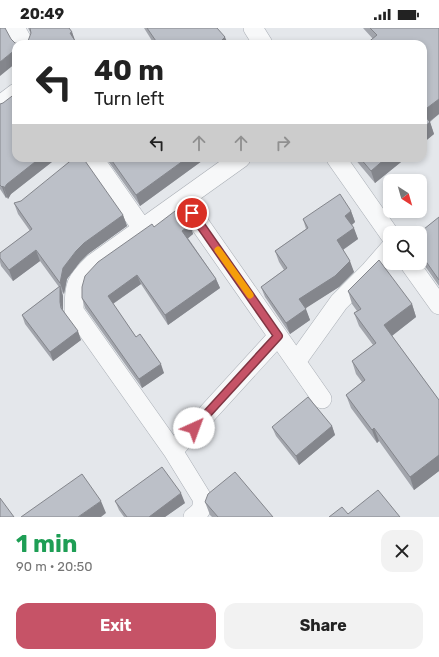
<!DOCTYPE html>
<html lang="en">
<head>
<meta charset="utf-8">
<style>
	body { margin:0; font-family:Rubik,sans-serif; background:#f2f2f2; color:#222; height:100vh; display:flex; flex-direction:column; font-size:15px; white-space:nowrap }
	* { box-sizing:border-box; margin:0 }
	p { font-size:13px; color:#767676 }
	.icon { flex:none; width:22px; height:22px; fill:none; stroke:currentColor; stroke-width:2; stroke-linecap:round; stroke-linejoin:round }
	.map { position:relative; height:489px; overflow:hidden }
	.sheet { display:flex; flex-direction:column; background:#fff; flex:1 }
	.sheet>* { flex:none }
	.top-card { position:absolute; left:12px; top:12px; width:415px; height:122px; border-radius:12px; box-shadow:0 2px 6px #0003; background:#fff; color:#222; overflow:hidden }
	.needle { width:26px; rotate:143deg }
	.buttons { position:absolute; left:383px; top:146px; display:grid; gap:8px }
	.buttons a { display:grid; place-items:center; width:44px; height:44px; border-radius:8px; background:#fff; box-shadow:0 2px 6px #0003; font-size:20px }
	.pin { position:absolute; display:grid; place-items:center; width:34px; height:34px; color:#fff; margin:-17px; border:2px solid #fff; border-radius:50%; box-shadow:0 1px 4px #0007 }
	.me { position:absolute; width:44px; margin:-22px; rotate:43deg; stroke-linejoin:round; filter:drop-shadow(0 0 3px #0008) }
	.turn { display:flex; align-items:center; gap:14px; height:84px; padding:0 16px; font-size:18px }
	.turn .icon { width:52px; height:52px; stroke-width:2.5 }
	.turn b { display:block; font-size:28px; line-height:34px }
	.lanes { display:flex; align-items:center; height:38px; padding:0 16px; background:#0003; justify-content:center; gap:20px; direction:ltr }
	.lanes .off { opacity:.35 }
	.round { display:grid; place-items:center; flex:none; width:42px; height:42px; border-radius:12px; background:#f2f2f2 }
	.headline { display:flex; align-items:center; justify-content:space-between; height:68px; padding:0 16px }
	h1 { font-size:24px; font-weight:700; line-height:30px; color:#1e9e55 }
	.primary-button { display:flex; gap:8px; margin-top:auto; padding:8px 16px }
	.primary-button a { flex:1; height:46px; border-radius:12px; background:#c65367; color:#fff; font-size:16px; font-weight:700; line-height:46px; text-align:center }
	.primary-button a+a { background:#f2f2f2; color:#222 }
	.status { display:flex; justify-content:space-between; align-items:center; height:28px; padding:0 20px; background:#fff; direction:ltr }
	.status svg { height:11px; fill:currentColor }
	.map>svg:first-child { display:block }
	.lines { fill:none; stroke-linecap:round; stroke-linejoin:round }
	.minor-casing { stroke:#a9aeb5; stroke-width:20 }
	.minor { stroke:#f7f8f9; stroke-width:19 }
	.wall { fill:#a2a5ac }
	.shaded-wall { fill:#84868c }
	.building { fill:#bcc0c8; stroke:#84868c }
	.route-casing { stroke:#813643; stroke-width:10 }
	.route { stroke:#c65367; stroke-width:7 }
	.slow { stroke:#f59e0b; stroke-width:7 }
</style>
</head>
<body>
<div class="status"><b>20:49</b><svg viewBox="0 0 49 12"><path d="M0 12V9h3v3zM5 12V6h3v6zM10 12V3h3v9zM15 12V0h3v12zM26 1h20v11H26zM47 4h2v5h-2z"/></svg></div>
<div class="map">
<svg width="439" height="489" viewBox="0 0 439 489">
	<rect width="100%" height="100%" fill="#e4e7eb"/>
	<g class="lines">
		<defs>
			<path id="minor" d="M15 0 24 16
				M253 0 263 16
				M0 77 16 65
				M93 130 142 200
				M336 130 390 207
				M183 172 322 371
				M409 235 439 277
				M296 334 339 274 370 243 390 220
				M173 423 278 308
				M193 489C201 484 203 480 202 470L173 423 74 283C74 257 75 253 94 235L241 130"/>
		</defs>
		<use href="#minor" class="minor-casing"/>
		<use href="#minor" class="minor"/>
	</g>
	<path class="wall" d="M28 0H69L72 4 75 14 77 16H29L28 13 31 6Z
		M144 0H217L228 16H154Z
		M363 0H439V86L430 94 434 106 423 115V16L373 11Z
		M3 75 16 130H57L11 166 8 171 7 169 6 170 0 161V76Z
		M106 130H206L140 178Z
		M354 130H406L375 155Z
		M14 175 123 187 127 198 88 226 80 234 67 251 64 266 62 264 63 268V282L81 312 53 333 25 296 22 287 59 259 40 233 13 253 1 238 0 234V225L30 203 18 186Z
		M351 183 355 194 352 197 358 211 343 222 354 244 339 259 305 280 310 292 290 306 265 269 261 259 284 242 279 234 275 223 306 201 303 191Z
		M439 189V258L420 231V205Z
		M190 197 193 206 188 210 216 251 220 260 168 297 141 256 113 276 136 309 164 345 142 360 85 280 82 270 154 199Z
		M348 263 412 276 416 289 392 308 439 372V443L414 462 379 413 377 415 351 380 346 367 362 354 356 346 352 333 373 317 359 298 354 285 357 283 352 276Z
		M332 398 335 407 299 437 276 408 272 399Z
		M115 473 185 475 165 489H124L119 482Z
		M205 474 273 489H212L210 487Z"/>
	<path class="shaded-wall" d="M72 4 76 15 70 5Z
		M225 9 228 16H218Z
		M16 21V35L0 48V34Z
		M439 71V86L426 96 423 88V83Z
		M430 94 434 106 423 115V100Z
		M40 130H57L11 166 8 171 4 160 7 156Z
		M187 130H206L140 178 136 167Z
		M386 130H406L375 155 371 143Z
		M3 158 7 169 6 170 2 159Z
		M351 183 355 194 349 199 345 188Z
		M123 187 127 198 88 226 80 234 67 251 64 266 60 255 63 240 76 223 84 215Z
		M190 197 193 206 186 212 182 203Z
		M354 200 358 211 341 223 337 212Z
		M36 222 40 233 13 253 9 242Z
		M350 233 354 244 339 259 303 282 299 271Z
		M137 247 141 256 111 277 108 268Z
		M216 251 220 260 168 297 165 287Z
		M60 258 63 268V283L60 274Z
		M412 276 416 289 389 310 384 297Z
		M306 281 310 292 290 306 286 295Z
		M78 303 81 312 53 333 50 324Z
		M161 336 164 345 142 360 139 351Z
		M332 398 335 407 299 437 296 428Z
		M374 400 379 413 377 415 372 402Z
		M439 427V443L414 462 410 449Z
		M181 465 185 475 165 489H149Z
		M101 473 106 485 101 489H78Z"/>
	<path class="building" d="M0 0H5L11 11 15 15 22 16H16V21L0 34Z
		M30 0H69L72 4 70 5 77 16H30L28 13 31 5Z
		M147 0H217L225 9 218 16H158Z
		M370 0H439V71L423 83V16H366L377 7Z
		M16 65V130H40L7 156 4 160 3 158 2 159 0 157V76L3 75Z
		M423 86 430 94 423 100Z
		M74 130H83L123 187 84 215 76 223 63 240 60 255 36 222 9 242 0 230V225L32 201 14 175 21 173Z
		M110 130H187L136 167Z
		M360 130H386L371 143Z
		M340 166 351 183 345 188 354 200 337 212 350 233 335 248 299 271 306 281 286 295 261 259 287 240 275 223 308 200 303 191Z
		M179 180 190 197 182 203 216 251 165 287 137 247 108 268 136 309 140 306 161 336 139 351 82 270V259L85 248 98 234 152 196 154 199Z
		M439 189V252L420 225V205H419Z
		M379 232 412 276 384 297 439 372V427L410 449 374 400 372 402 346 367 365 352 352 333 376 315 354 285 361 281 348 263Z
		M60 258V274L61 280 78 303 50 324 22 287Z
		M308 369 332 398 296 428 272 399Z
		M162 439 181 465 149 489H127L115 473Z
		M235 444 273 489H218L205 474 208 466Z
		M82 446 101 473 78 489H21Z
		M378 462 400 489H329L342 479 348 486Z
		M0 470 14 489H0Z"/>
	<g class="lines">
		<defs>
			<path id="route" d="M192 185 278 308 194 400"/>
		</defs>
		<use href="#route" class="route-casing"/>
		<use href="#route" class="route"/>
		<path class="slow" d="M218 222 250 267"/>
	</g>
</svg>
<div class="buttons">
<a><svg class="needle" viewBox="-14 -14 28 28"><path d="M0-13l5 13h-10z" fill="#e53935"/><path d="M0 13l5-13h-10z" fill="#767676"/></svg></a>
<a><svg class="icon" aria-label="search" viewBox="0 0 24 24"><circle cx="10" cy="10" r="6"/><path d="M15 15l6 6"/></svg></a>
</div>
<div class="pin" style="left:192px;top:185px;background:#d93025"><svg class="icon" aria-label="arrive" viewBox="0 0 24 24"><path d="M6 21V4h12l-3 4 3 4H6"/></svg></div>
<svg class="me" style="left:194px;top:400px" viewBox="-20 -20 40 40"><circle r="19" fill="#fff"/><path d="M0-13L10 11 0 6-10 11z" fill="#c65367"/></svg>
<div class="top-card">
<div class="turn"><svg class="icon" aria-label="left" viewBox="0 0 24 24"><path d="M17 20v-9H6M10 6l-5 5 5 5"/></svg><div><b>40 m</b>Turn left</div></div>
<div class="lanes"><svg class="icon" aria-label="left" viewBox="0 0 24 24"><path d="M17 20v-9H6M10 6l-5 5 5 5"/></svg><svg class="icon off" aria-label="ahead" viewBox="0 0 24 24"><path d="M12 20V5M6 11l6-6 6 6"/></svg><svg class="icon off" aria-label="ahead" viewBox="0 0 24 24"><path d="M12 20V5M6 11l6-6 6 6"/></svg><svg class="icon off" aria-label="right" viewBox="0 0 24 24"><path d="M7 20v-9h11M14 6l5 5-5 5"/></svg></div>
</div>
</div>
<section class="sheet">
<div class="headline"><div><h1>1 min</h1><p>90 m · 20:50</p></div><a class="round"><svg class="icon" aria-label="close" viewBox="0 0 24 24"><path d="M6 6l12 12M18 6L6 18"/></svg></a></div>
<div class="primary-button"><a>Exit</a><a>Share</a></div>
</section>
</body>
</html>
